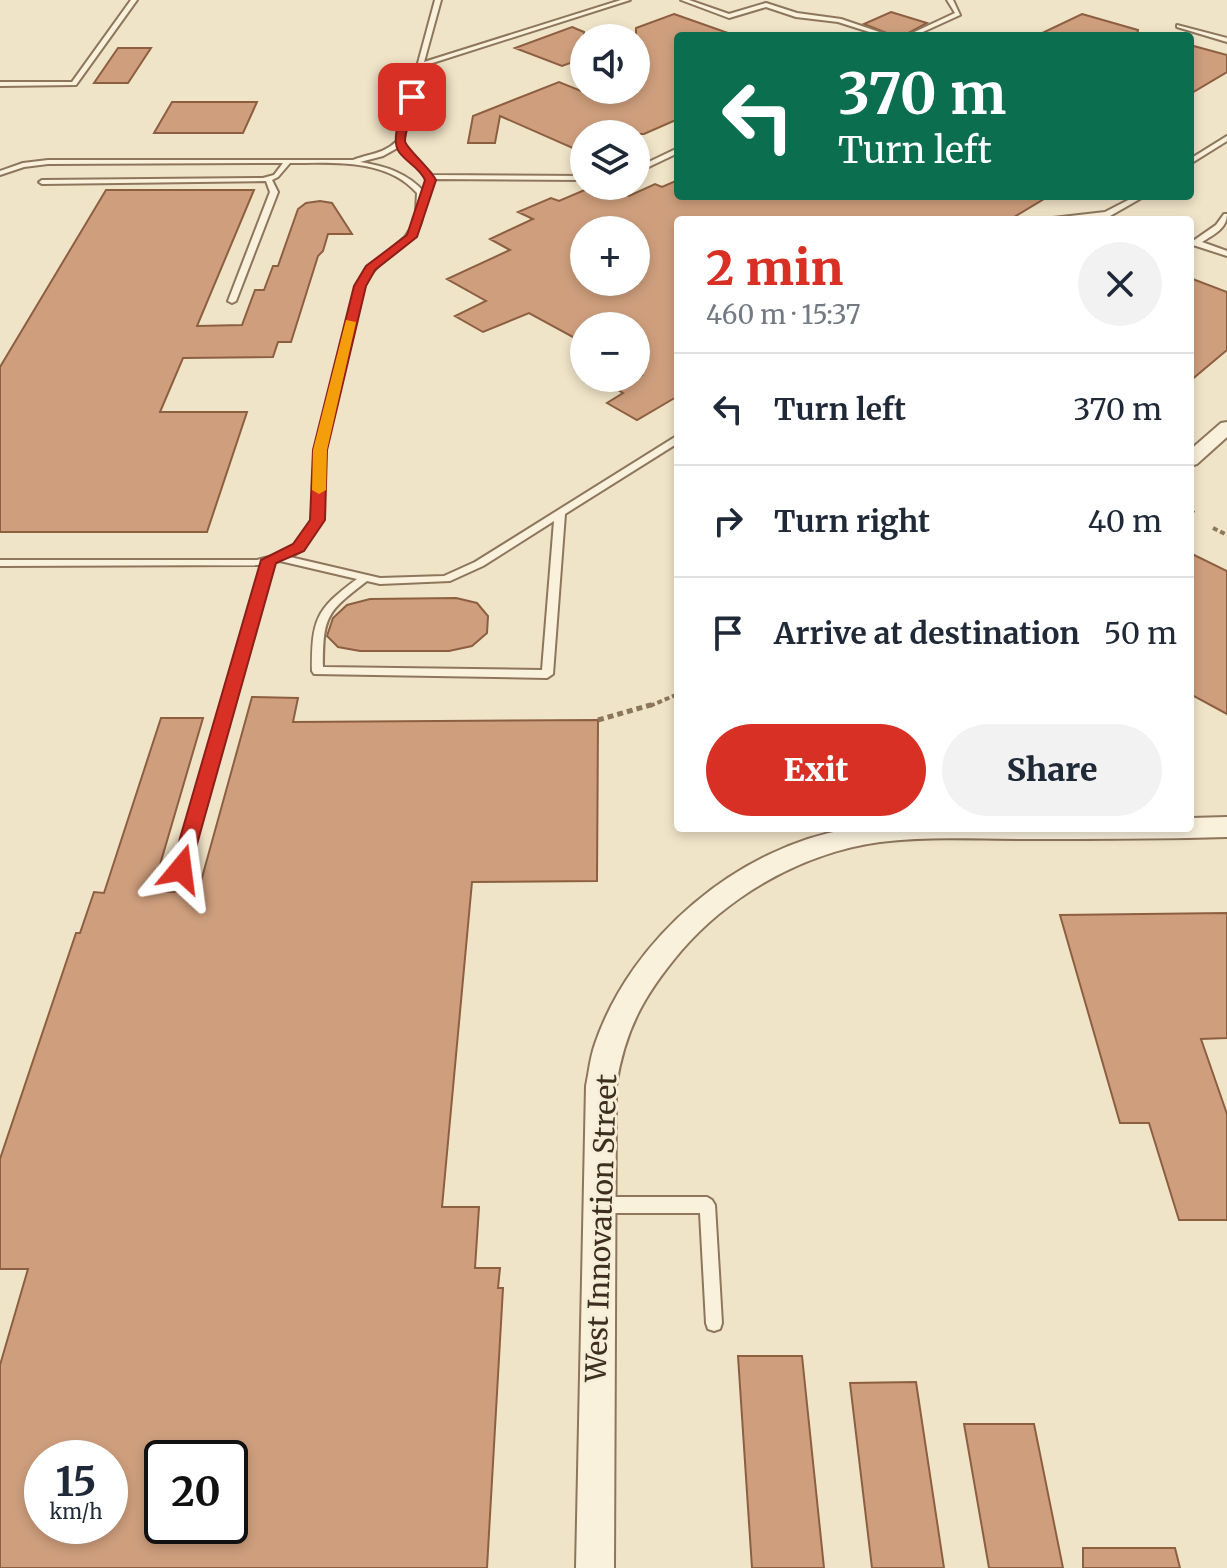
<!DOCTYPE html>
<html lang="en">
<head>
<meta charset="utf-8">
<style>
	body { margin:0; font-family:Merriweather,serif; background:#f2f2f3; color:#1f2937; height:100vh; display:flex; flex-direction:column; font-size:30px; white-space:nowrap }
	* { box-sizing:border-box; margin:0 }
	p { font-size:26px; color:#747a83 }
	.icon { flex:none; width:44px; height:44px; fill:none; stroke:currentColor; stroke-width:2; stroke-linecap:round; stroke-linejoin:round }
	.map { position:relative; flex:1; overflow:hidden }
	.drawer { position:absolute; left:674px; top:216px; width:520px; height:616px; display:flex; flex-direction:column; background:#fff; border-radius:8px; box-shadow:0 4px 12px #0003 }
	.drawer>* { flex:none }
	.hud { position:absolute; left:674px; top:32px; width:520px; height:168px; border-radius:8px; box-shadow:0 4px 12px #0003; background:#0b6e4f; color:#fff; overflow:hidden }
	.fabs { position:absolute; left:570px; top:24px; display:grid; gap:16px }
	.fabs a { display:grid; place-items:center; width:80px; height:80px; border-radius:50%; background:#fff; box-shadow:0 4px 12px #0003; font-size:40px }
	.speed { position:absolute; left:24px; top:1440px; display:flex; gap:16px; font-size:40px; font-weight:700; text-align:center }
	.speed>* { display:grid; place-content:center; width:104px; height:104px; border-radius:50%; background:#fff; box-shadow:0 4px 12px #0003; line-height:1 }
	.speed small { font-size:20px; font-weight:400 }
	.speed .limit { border:4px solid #111; border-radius:12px; background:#fff; color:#111 }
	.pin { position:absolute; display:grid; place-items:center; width:68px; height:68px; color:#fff; margin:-34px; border-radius:16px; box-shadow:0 4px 12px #0006 }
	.me { position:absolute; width:88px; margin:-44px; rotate:16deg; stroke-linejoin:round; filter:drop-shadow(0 0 6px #0008) }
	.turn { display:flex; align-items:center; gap:28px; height:168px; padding:0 32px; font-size:36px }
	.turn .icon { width:104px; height:104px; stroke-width:2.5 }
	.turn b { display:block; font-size:56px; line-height:68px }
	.round { display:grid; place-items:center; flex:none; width:84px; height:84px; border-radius:42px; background:#f2f2f3 }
	.head { display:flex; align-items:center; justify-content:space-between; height:136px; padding:0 32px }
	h1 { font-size:48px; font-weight:800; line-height:60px; color:#d93025 }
	.action { display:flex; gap:16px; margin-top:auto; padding:16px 32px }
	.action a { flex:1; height:92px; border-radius:48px; background:#d93025; color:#fff; font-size:32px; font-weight:800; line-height:92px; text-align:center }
	.action a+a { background:#f2f2f3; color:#1f2937 }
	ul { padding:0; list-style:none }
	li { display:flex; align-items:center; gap:24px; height:112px; padding:0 32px; border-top:2px solid #e0e1e3 }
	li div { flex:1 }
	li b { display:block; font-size:30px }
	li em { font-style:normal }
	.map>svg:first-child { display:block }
	.building { fill:#cf9f7d; stroke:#8d5f41; stroke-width:2; fill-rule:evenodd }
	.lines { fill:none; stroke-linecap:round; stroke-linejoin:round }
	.service-casing { stroke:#8d765c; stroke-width:4 }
	.minor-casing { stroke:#8d765c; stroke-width:4 }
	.path-far1 { stroke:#8d765c; stroke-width:4; stroke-dasharray:5 3; stroke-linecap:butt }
	.path { stroke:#8d765c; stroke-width:5; stroke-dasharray:6 4; stroke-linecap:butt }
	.service { fill:#faf1dc; fill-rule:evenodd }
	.minor { fill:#faf1dc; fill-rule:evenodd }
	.route { fill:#d93025; stroke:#8d1f18; stroke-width:2 }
	.slow { fill:#f59e0b }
	.labels { text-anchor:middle; stroke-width:6; stroke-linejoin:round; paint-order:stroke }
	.near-street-label { font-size:28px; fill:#3d2e20; stroke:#f7eed8 }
</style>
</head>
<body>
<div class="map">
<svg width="1227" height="1568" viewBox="0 0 1227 1568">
	<rect width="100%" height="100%" fill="#f0e4c8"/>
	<path class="building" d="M891 12 927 23 903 36H894L864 24Z
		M674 14 728 33V36H678V119L644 134H584V153L500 116 495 143H468L473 116 559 82 596 97 613 90H636V28Z
		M1082 14 1138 30 1137 36H1036Z
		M572 27 584 32V58L562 66 515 48Z
		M1190 45 1227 55V72L1190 94Z
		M118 48H151L128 83H94Z
		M172 102H257L243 133H154Z
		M678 180V196H1049L1009 220H678V396L637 420 607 403 623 393 616 389 642 375 636 372V326H584V343L529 313 483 332 455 316 486 301 447 279 510 250 490 239 533 219 518 212 551 198 559 201 594 186H606L629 196 655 184 662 187ZM584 230H636V282H584Z
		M106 190H254L197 326 242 325 255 290H264L273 266H278L298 209 306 203 320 201 332 203 352 234H328L323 251 318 256 291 342H278L273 357 183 358 160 412H247L207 532H0V367Z
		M1190 278 1227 292V350L1190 381Z
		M1190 553 1227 571V714L1190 694Z
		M456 598 477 603 488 616 487 633 472 646 449 651H360L338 647 327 636 333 618 347 605 370 599Z
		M252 697 298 698 293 722 598 720 597 881 472 882 442 1207H479L475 1268H500L498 1288H503L487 1568H0V1365L28 1269H0V1159L76 933H80L94 892 104 893 161 718H203L152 892H198ZM42 1458H110V1526H42ZM162 1458H230V1526H162Z
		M1227 913V1038L1201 1039 1227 1114V1220H1179L1149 1123H1120L1060 915Z
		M738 1356H802L824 1568H752Z
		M916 1382 944 1568H872L850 1383Z
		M964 1424H1034L1063 1568H989Z
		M1083 1548H1175L1180 1568H1083Z"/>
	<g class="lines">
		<defs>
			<path id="service" d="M131 0H137L76 85 0 86V82H72Z
				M435 0H441L424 62 621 0H630L423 66 403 141 406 149 432 175 584 176V180L432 179V185L429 187 426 185V175L401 151 399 147 383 156 360 162C385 166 408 173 425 193 424 204 424 214 420 225 412 244 393 252 379 265 373 271 368 278 364 286L325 450 322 520 303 550 290 557 380 578 444 576 475 562 675 437 678 436V443L565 514 553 674 547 678 314 674 312 671C312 620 315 610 357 579L280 561 273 563 187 869 185 873 181 874 177 873 175 869 262 565 0 566V560H257L277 555 295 546 312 520 315 450 356 286 365 271 405 237 411 228 416 213 417 193C386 158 333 163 290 163L278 177 272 180 278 192 236 301 232 303 228 301 270 192 266 181 42 184 39 182 42 180 263 178 274 175 283 163 48 164 24 167 0 175V171L23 163 48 160H353C368 154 384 154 397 141ZM554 521 542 670 323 667C323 615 327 612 367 581L380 584 450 581 483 566Z
				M681 0H689L729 14 766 3 797 13 841 19 891 36H882L838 22 796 17 766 7 729 18Z
				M947 0H953L960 15 914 36H906L955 13Z
				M1177 25 1227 38V42L1177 27Z
				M1227 136V141L1190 164V159Z
				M678 148V153L636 173V168Z
				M1136 196H1145L1110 216 1073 220H1049L1053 218 1105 212Z
				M1224 214H1227C1227 229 1213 235 1202 242L1227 251V256L1193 245V241L1216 225Z
				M600 1197H707L712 1200 715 1205 722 1323 720 1329 714 1331 708 1329 706 1323 700 1213H600L595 1210 592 1205 595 1200Z"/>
			<path id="minor" d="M1227 422V437L1197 464 1190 466V450L1221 423Z
				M1227 817V837C1158 839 1089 839 1020 839 973 839 926 836 880 842 805 852 730 894 681 951 644 995 625 1029 616 1086L614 1568H576L586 1086C589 1072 590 1058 595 1044 631 938 738 847 849 829 881 823 919 828 952 828 1032 828 1111 828 1190 828V818Z"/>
		</defs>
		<use href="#service" class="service-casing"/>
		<use href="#minor" class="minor-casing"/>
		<path class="path-far1" d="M1190 510 1194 513
			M1213 528 1227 535
			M650 706 678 694"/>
		<path class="path" d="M598 720 654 704"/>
		<use href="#service" class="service"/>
		<use href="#minor" class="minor"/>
	</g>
	<path class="route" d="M409 95 417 97C413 110 405 128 405 141 405 147 430 168 436 180L417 237 375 270 366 286 327 450 325 520 304 551 276 563 190 869 187 874H174L171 869 261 560 293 544 310 520 313 450 354 286 366 266 407 235 425 180C419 167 407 163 399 152 390 139 403 108 409 95Z"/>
	<path class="slow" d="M346 320 356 322 327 450 326 490 319 494 312 490 313 450Z"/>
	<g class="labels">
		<g class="near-street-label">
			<text transform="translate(601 1228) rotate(-88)" y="10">West Innovation Street</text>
		</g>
	</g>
</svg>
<div class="fabs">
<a><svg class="icon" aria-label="sound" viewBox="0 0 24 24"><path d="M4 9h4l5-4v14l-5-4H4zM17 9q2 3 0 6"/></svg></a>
<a><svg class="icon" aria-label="layers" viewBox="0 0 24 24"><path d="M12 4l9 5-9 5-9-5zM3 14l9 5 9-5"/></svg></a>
<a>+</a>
<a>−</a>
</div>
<div class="speed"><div>15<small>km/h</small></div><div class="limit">20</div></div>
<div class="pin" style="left:412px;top:97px;background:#d93025"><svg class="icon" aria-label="arrive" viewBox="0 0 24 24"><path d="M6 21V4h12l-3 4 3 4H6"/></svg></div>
<svg class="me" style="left:181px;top:869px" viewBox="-20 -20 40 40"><path d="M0-17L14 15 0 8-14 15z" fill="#d93025" stroke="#fff" stroke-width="4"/></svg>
<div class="hud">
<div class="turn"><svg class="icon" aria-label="left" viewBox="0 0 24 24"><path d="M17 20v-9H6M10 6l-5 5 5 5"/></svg><div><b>370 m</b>Turn left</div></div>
</div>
<section class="drawer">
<div class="head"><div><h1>2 min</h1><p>460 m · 15:37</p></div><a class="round"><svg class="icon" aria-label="close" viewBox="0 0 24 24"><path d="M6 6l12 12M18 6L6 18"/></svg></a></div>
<ul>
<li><svg class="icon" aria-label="left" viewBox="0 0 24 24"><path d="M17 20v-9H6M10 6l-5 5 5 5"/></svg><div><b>Turn left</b></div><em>370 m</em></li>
<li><svg class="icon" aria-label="right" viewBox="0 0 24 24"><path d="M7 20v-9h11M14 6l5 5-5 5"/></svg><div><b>Turn right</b></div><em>40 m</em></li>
<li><svg class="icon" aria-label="arrive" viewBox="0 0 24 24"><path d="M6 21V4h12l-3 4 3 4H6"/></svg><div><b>Arrive at destination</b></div><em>50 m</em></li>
</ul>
<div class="action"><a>Exit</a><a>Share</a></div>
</section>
</div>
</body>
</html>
